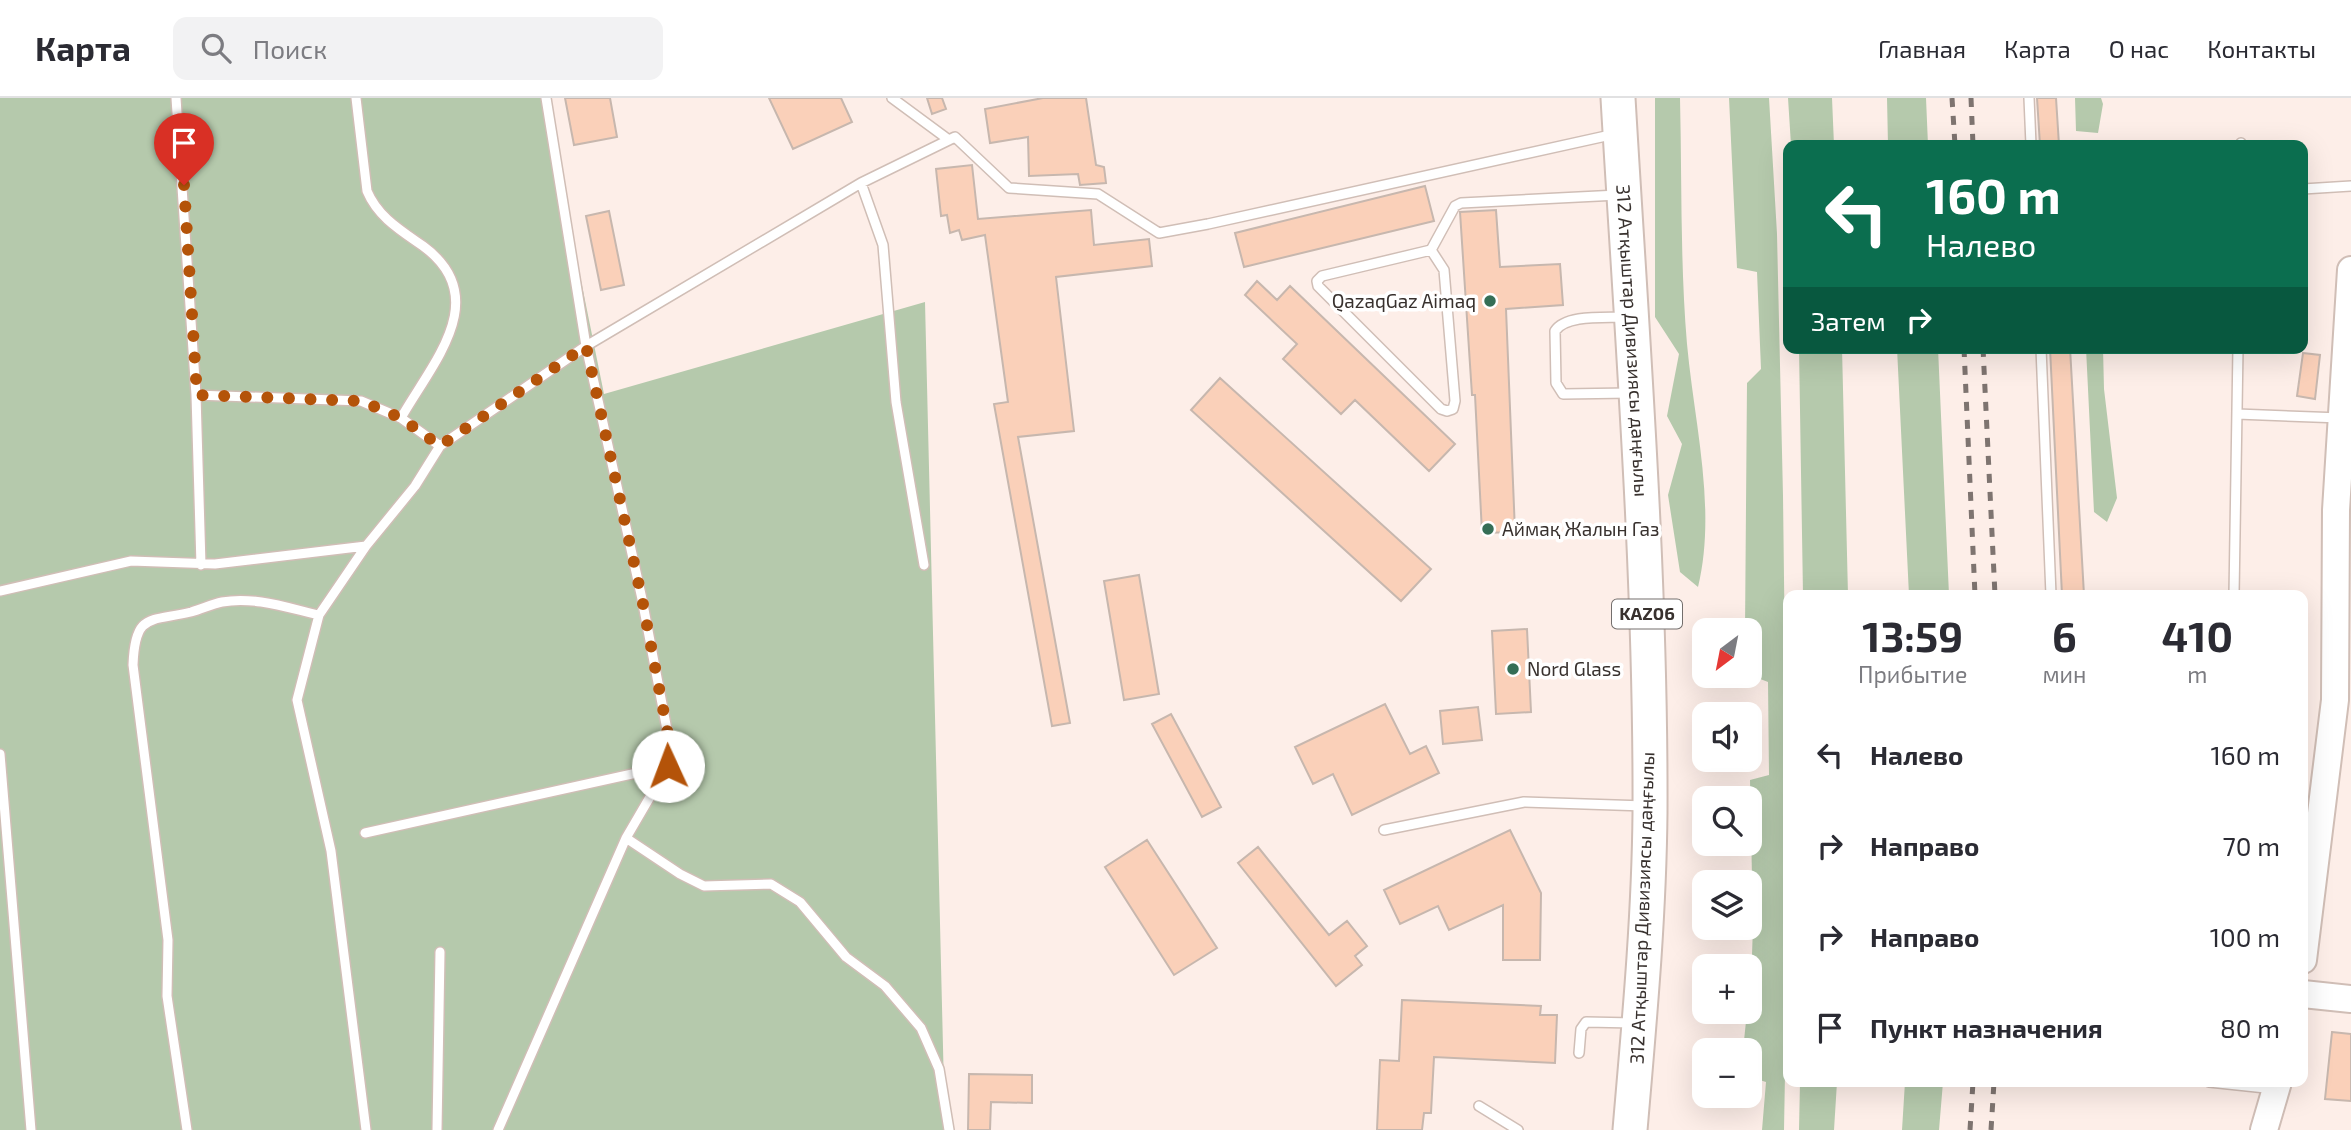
<!DOCTYPE html>
<html lang="ru">
<head>
<meta charset="utf-8">
<style>
	body { margin:0; font-family:"Exo 2",sans-serif; background:#f2f2f3; color:#2b2b33; height:100vh; display:flex; flex-direction:column; font-size:26px; white-space:nowrap }
	* { box-sizing:border-box; margin:0 }
	p { font-size:23px; color:#7c7c81 }
	.icon { flex:none; width:38px; height:38px; fill:none; stroke:currentColor; stroke-width:2; stroke-linecap:round; stroke-linejoin:round }
	.map { position:relative; flex:1; overflow:hidden }
	.details { position:absolute; left:1783px; top:492px; width:525px; height:497px; display:flex; flex-direction:column; background:#fff; border-radius:14px; box-shadow:0 7px 28px #0002 }
	.details>* { flex:none }
	.hud { position:absolute; left:1783px; top:42px; width:525px; height:214px; border-radius:14px; box-shadow:0 7px 28px #0002; background:#0b6e4f; color:#fff; overflow:hidden }
	.needle { width:46px; rotate:212deg }
	.buttons { position:absolute; left:1692px; top:520px; display:grid; gap:14px }
	.buttons a { display:grid; place-items:center; width:70px; height:70px; border-radius:14px; background:#fff; box-shadow:0 7px 28px #0002; font-size:35px }
	.pin { position:absolute; display:grid; place-items:center; width:60px; height:60px; color:#fff; margin:-72px -30px; border-radius:50% 50% 50% 0; rotate:-45deg; box-shadow:0 0 7px #0007 }
	.pin .icon { rotate:45deg }
	.me { position:absolute; width:77px; margin:-38px; rotate:358deg; stroke-linejoin:round; filter:drop-shadow(0 0 5px #0008) }
	.turn { display:flex; align-items:center; gap:24px; height:147px; padding:0 28px; font-size:32px }
	.turn .icon { width:91px; height:91px; stroke-width:2.5 }
	.turn b { display:block; font-size:49px; line-height:60px }
	.then { display:flex; align-items:center; height:66px; padding:0 28px; background:#0003; gap:14px; font-size:26px }
	.eta { display:flex; justify-content:space-evenly; align-items:center; height:119px; text-align:center }
	.eta b { font-size:42px; font-weight:700; line-height:49px }
	ul { padding:0; list-style:none }
	li { display:flex; align-items:center; gap:21px; height:91px; padding:0 28px }
	li div { flex:1 }
	li b { display:block; font-size:26px }
	li em { font-style:normal }
	header { display:flex; align-items:center; gap:42px; box-sizing:border-box; height:98px; padding:0 35px; background:#fff; border-bottom:2px solid #e1e1e2 }
	header strong { font-size:33px }
	nav { display:flex; gap:38px; margin-inline-start:auto; font-size:24px }
	.search { width:490px; height:63px; background:#f2f2f3; display:flex; align-items:center; gap:18px; box-sizing:border-box; padding:0 24px; border-radius:14px; color:#7c7c81; font-size:26px }
	.map>svg:first-child { display:block }
	.green { fill:#b5c9ac }
	.building { fill:#fad0b9; stroke:#c7b7ae; stroke-width:2 }
	.lines { fill:none; stroke-linecap:round; stroke-linejoin:round }
	.lane-casing { stroke:#d0beb6; stroke-width:12 }
	.secondary-casing { stroke:#d0beb6; stroke-width:30 }
	.highway-casing { stroke:#d0beb6; stroke-width:37 }
	.lane { stroke:#fff; stroke-width:9 }
	.secondary { stroke:#fff; stroke-width:26 }
	.highway { stroke:#fff; stroke-width:33 }
	.rail { stroke:#7e7470; stroke-width:5; stroke-dasharray:9 9; stroke-linecap:butt }
	.route { stroke:#b45309; stroke-width:12; stroke-dasharray:0 21.6 }
	.poi-dot { fill:#356e56; stroke:#fff; stroke-width:2.5 }
	.labels { text-anchor:middle; stroke-width:7; stroke-linejoin:round; paint-order:stroke }
	.shield { fill:#fff; stroke:#746f6d; stroke-width:2 }
	.shield-label { font-size:18px; font-weight:bold; fill:#38312e }
	.poi-label { font-size:19px; fill:#38312e; stroke:#fff; text-anchor:start }
	.street-label { font-size:19px; fill:#38312e; stroke:#fff }
</style>
</head>
<body>
<header>
<strong>Карта</strong>
<div class="search"><svg class="icon" aria-label="search" viewBox="0 0 24 24"><circle cx="10" cy="10" r="6"/><path d="M15 15l6 6"/></svg>Поиск</div>
<nav><a>Главная</a><a>Карта</a><a>О нас</a><a>Контакты</a></nav>
</header>
<div class="map">
<svg width="2351" height="1032" viewBox="0 0 2351 1032">
	<rect width="100%" height="100%" fill="#fdeee8"/>
	<path class="green" d="M0 0H544L604 296 925 204 945 1032H0Z
		M1655 0H1680C1682 81 1680 164 1687 246 1694 324 1717 411 1698 489L1680 474 1668 397 1682 346 1667 318 1679 256 1655 219Z
		M1729 0H1769L1777 136 1783 398 1788 806 1784 1032H1762L1766 984 1750 979V952H1743L1747 914H1750L1753 828 1750 682 1769 677 1768 584 1750 577V532H1745L1747 285 1761 271 1757 174 1737 170Z
		M1788 0H1832L1834 47H1791Z
		M1887 0H1926L1928 47H1888Z
		M2075 0H2101L2103 6 2098 35 2076 33Z
		M1799 250H1842L1848 497H1803Z
		M1897 250H1938L1949 497H1909Z
		M2086 250H2103L2104 291 2117 400 2107 424 2094 414Z
		M1800 984H1837L1834 1032H1799Z
		M1905 984H1943L1939 1032H1902Z"/>
	<path class="building" d="M565 0H610L617 39 574 47Z
		M769 0H841L852 24 793 51Z
		M927 0H942L946 11 932 16Z
		M1043 0H1086L1096 67 1104 69 1106 85 1080 87 1078 76 1029 78 1028 39 990 45 985 11Z
		M2037 0H2056L2059 47H2040Z
		M972 67 978 121 1091 112 1094 147 1149 141 1152 168 1056 179 1074 333 1018 339 1070 625 1052 628 994 306 1008 304 985 137 962 142 959 132 950 135 947 117 941 118 936 71Z
		M1425 88 1434 123 1244 169 1235 135Z
		M1496 112 1500 169 1560 166 1563 207 1506 211 1515 434 1482 435 1475 297H1472L1460 114Z
		M609 113 624 187 601 192 586 118Z
		M1257 183 1277 202 1290 188 1455 346 1429 373 1355 302 1341 316 1283 261 1297 246 1245 197Z
		M2050 250H2070L2084 497H2062Z
		M2303 255 2320 257 2315 301 2297 298Z
		M1220 280 1431 471 1401 503 1191 312Z
		M1139 477 1159 596 1124 602 1104 483Z
		M1527 531 1531 614 1496 616 1492 533Z
		M1385 606 1410 656 1426 648 1439 675 1352 717 1333 676 1313 686 1295 649Z
		M1478 609 1482 642 1443 646 1440 613Z
		M1171 616 1221 709 1202 719 1152 626Z
		M1510 732 1541 795 1540 862H1503V807L1449 832 1438 808 1400 826 1384 792Z
		M1147 742 1217 850 1174 877 1105 769Z
		M1258 749 1329 837 1347 823 1367 848 1355 858 1362 867 1336 888 1238 765Z
		M1402 902 1541 908 1540 917H1557L1555 965 1434 959 1431 1015H1424L1422 1032H1377L1380 962 1399 963Z
		M2332 934 2351 936V1003L2325 1001Z
		M969 976 1032 977V1005L991 1004 990 1032H968Z"/>
	<g class="lines">
		<defs>
			<path id="lane" d="M176 0 196 297 201 467
				M356 0 367 93C378 119 400 132 423 148 494 200 432 265 401 320L440 348
				M546 0 586 248 861 85 955 39 1009 90 1098 96 1159 135 1208 126 1615 36
				M892 0 949 42
				M2029 0 2031 47
				M2241 47V45
				M861 85 883 147 896 304 924 467
				M2303 91 2351 88
				M1431 152 1444 172 1455 303 1453 311 1447 313 1441 311 1318 188 1317 183 1322 178 1431 152 1455 108 1461 105 1618 97
				M1624 219C1605 220 1566 216 1555 233L1556 285 1563 296 1630 295
				M2041 250 2051 497
				M196 297 361 303 401 320
				M2237 316 2341 320
				M0 493 131 463 215 466 366 448
				M2234 497 2238 250
				M0 656 31 1032
				M1384 732 1524 704 1645 708
				M365 735 668 668
				M626 740 680 776 704 788 771 786 800 804 846 859 885 888 921 930 939 971 949 1032
				M1579 955 1581 931 1586 924 1634 925
				M2209 984 2275 991
				M1479 1008 1518 1032
				M187 1032 167 898 168 842 133 567C135 514 150 524 191 514 202 511 212 506 222 504 254 498 288 510 319 517
				M366 1032 331 753 297 602 319 517 366 448 415 388 440 348 586 248 642 501 668 637V668L626 740 498 1032
				M437 1032 440 854"/>
			<path id="secondary" d="M2303 862 2335 602 2336 412 2351 172
				M2303 896 2351 901
				M2264 1032 2278 984"/>
			<g id="highway">
				<path id="s1" d="M1618 0C1632 238 1651 477 1650 715 1649 821 1639 927 1630 1032"/>
			</g>
		</defs>
		<use href="#lane" class="lane-casing"/>
		<use href="#secondary" class="secondary-casing"/>
		<use href="#highway" class="highway-casing"/>
		<use href="#lane" class="lane"/>
		<use href="#secondary" class="secondary"/>
		<use href="#highway" class="highway"/>
		<path class="rail" d="M1952 0 1955 47
			M1971 0 1973 47
			M1964 250 1975 497
			M1983 250 1995 497
			M1970 1032 1973 984
			M1991 1032 1994 984"/>
	</g>
	<g class="lines">
		<path class="route" d="M184 87 197 297 361 303 401 320 440 348 586 248 642 501 668 637V668"/>
	</g>
	<g class="poi-dot">
		<circle cx="1490" cy="203" r="7"/>
		<circle cx="1488" cy="431" r="7"/>
		<circle cx="1513" cy="571" r="7"/>
	</g>
	<g class="labels">
		<rect class="shield" x="1612" y="501.5" width="70" height="29" rx="5"/>
		<g class="shield-label">
			<text x="1647" y="522">KАZ06</text>
		</g>
		<g class="poi-label">
			<text x="1476" y="210" text-anchor="end">QazaqGaz Aimaq</text>
			<text x="1502" y="438">Аймақ Жалын Газ</text>
			<text x="1527" y="578">Nord Glass</text>
		</g>
		<g class="street-label">
			<text dy="7" stroke="none"><textPath href="#s1" startOffset="243">312 Атқыштар Дивизиясы даңғылы</textPath></text>
			<text transform="translate(1642 810) rotate(-88)" y="7">312 Атқыштар Дивизиясы даңғылы</text>
		</g>
	</g>
</svg>
<div class="buttons">
<a><svg class="needle" viewBox="-14 -14 28 28"><path d="M0-13l5 13h-10z" fill="#e53935"/><path d="M0 13l5-13h-10z" fill="#7c7c81"/></svg></a>
<a><svg class="icon" aria-label="sound" viewBox="0 0 24 24"><path d="M4 9h4l5-4v14l-5-4H4zM17 9q2 3 0 6"/></svg></a>
<a><svg class="icon" aria-label="search" viewBox="0 0 24 24"><circle cx="10" cy="10" r="6"/><path d="M15 15l6 6"/></svg></a>
<a><svg class="icon" aria-label="layers" viewBox="0 0 24 24"><path d="M12 4l9 5-9 5-9-5zM3 14l9 5 9-5"/></svg></a>
<a>+</a>
<a>−</a>
</div>
<div class="pin" style="left:184px;top:87px;background:#d93025"><svg class="icon" aria-label="arrive" viewBox="0 0 24 24"><path d="M6 21V4h12l-3 4 3 4H6"/></svg></div>
<svg class="me" style="left:668px;top:668px" viewBox="-20 -20 40 40"><circle r="19" fill="#fff"/><path d="M0-13L10 11 0 6-10 11z" fill="#b45309"/></svg>
<div class="hud">
<div class="turn"><svg class="icon" aria-label="left" viewBox="0 0 24 24"><path d="M17 20v-9H6M10 6l-5 5 5 5"/></svg><div><b>160 m</b>Налево</div></div>
<div class="then">Затем<svg class="icon" aria-label="right" viewBox="0 0 24 24"><path d="M7 20v-9h11M14 6l5 5-5 5"/></svg></div>
</div>
<section class="details">
<div class="eta">
<div><b>13:59</b><p>Прибытие</p></div>
<div><b>6</b><p>мин</p></div>
<div><b>410</b><p>m</p></div>
</div>
<ul>
<li><svg class="icon" aria-label="left" viewBox="0 0 24 24"><path d="M17 20v-9H6M10 6l-5 5 5 5"/></svg><div><b>Налево</b></div><em>160 m</em></li>
<li><svg class="icon" aria-label="right" viewBox="0 0 24 24"><path d="M7 20v-9h11M14 6l5 5-5 5"/></svg><div><b>Направо</b></div><em>70 m</em></li>
<li><svg class="icon" aria-label="right" viewBox="0 0 24 24"><path d="M7 20v-9h11M14 6l5 5-5 5"/></svg><div><b>Направо</b></div><em>100 m</em></li>
<li><svg class="icon" aria-label="arrive" viewBox="0 0 24 24"><path d="M6 21V4h12l-3 4 3 4H6"/></svg><div><b>Пункт назначения</b></div><em>80 m</em></li>
</ul>
</section>
</div>
</body>
</html>
